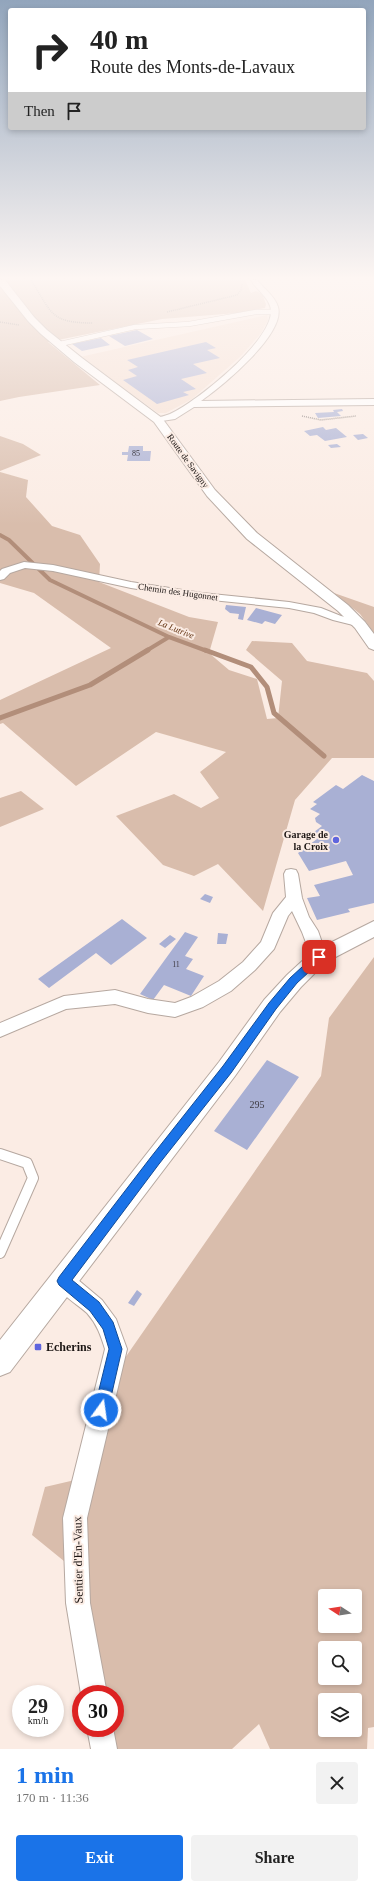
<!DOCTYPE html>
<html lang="en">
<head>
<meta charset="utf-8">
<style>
	body { margin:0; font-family:"Times New Roman",serif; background:#f2f2f2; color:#222; height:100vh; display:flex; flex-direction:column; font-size:15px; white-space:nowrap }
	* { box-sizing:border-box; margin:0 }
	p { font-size:13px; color:#767676 }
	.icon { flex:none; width:22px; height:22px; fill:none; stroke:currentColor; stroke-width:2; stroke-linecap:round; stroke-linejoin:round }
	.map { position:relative; height:1749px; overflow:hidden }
	.drawer { display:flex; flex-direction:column; background:#fff; flex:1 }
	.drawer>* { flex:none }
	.hud { position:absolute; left:8px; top:8px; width:358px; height:122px; border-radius:4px; box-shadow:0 2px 6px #0003; background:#fff; color:#222; overflow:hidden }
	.needle { width:26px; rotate:282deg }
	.fabs { position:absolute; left:318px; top:1589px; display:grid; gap:8px }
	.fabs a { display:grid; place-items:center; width:44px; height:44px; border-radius:4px; background:#fff; box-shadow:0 2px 6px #0003; font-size:20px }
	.speed { position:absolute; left:12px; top:1685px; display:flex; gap:8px; font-size:20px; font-weight:700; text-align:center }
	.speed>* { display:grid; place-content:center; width:52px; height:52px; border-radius:50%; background:#fff; box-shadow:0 2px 6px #0003; line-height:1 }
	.speed small { font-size:10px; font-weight:400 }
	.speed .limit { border:6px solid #d22; background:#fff; color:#111 }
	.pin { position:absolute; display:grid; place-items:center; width:34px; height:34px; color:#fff; margin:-17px; border-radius:8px; box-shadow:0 2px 6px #0006 }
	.me { position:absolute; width:44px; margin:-22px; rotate:14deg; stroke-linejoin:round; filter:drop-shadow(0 0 3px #0008) }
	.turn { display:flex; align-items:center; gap:14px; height:84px; padding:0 16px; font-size:18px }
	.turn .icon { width:52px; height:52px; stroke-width:2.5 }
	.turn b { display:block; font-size:28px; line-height:34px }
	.then { display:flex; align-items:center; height:38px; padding:0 16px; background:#0003; gap:8px; font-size:15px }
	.round { display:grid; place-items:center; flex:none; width:42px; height:42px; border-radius:4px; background:#f2f2f2 }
	.head { display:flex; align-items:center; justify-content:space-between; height:68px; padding:0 16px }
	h1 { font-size:24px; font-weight:700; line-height:30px; color:#1a73e8 }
	.action { display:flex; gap:8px; margin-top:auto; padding:8px 16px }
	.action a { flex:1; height:46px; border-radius:4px; background:#1a73e8; color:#fff; font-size:16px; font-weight:700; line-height:46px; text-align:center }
	.action a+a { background:#f2f2f2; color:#222 }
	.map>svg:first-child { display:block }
	.built { fill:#f5dfd2 }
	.green { fill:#d9bdac; fill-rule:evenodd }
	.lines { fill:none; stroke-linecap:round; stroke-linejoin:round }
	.stream-far1 { stroke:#b28e7a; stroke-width:4 }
	.stream { stroke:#b28e7a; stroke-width:5 }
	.building { fill:#a9b0d4 }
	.service-far1-casing { stroke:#b6a8a0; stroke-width:5.5 }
	.service-casing { stroke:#b6a8a0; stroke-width:12 }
	.minor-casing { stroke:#b6a8a0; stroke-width:2 }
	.tertiary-casing { stroke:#b6a8a0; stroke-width:2 }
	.path { stroke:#8e847f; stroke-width:1.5; stroke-dasharray:1 1; stroke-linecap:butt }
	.service-far1 { stroke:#fff; stroke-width:4.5 }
	.service { stroke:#fff; stroke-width:10 }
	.minor { fill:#fff; fill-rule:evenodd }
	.tertiary { fill:#fff; fill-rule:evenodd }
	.route { fill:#1a73e8; stroke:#114b97 }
	.poi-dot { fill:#5f65de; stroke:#fbece4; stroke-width:1.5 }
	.labels { text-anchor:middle; stroke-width:4; stroke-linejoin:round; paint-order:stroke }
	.number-label { font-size:8px; fill:#3f3c44 }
	.far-street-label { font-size:9px; fill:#1c1614; stroke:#fbece4 }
	.far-water-label { font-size:9px; font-style:italic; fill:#60300e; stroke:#fbece4 }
	.poi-label { font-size:10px; font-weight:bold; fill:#1c1614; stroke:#fbece4; text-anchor:end }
	.near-number-label { font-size:10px; fill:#3f3c44 }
	.near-poi-label { font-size:12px; font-weight:bold; fill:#1c1614; stroke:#fbece4; text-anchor:start }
	.near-street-label { font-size:12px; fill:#1c1614; stroke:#fbece4 }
</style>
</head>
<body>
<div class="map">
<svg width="374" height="1749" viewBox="0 0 374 1749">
	<rect width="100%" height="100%" fill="#fbece4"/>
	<path class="built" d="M267 315 268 320 261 333 241 356 192 399 166 413H158L80 357Z"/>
	<path class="green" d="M0 280H245L251 293 256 291 262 294 266 304 265 308 237 313 162 319 48 342 100 385 19 397 0 401Z
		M0 436 23 444 41 455 0 471Z
		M0 472 28 480 26 497 52 526 80 535 100 564 99 582 189 617 218 622 209 653 229 670 257 679 267 719 278 718 282 681 246 650 252 641 292 643 307 661 367 673 374 681V758H332L295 800 263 911 218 864 194 876 163 865 116 816 174 794 201 808 219 798 200 772 226 752 156 732 76 786 3 723 0 724V700L111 648 34 593 0 583Z
		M334 593 374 607V633L360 614Z
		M21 791 44 809 0 827V798Z
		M374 957V1727L368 1728 367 1749H270L259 1724 232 1749H116L113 1728H115V1694H107L86 1579 32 1535 45 1487 92 1476 118 1368 321 1076 329 1018ZM325 1596H355V1626H325ZM325 1648H355V1678H325ZM325 1700H355V1730H325Z"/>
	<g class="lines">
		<path class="stream-far1" d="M0 535 9 540 50 580 169 637 207 651
			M146 651 169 637"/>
		<path class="stream" d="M205 650 251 667 267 687 274 713 324 756
			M0 718 90 685 148 650"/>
	</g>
	<path class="building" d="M137 330 153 339 125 346 109 336Z
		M101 338 110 345 82 351 72 344Z
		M206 342 216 348 207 350 220 358 193 364 207 373 181 379 196 389 183 392 189 395 157 404 123 380 137 376 128 370 138 367 127 360Z
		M342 409 343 411 337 412 341 416 318 418 315 413 334 412 333 410Z
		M323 427 326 430 336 428 347 437 325 441 317 435 310 436 304 431Z
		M363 434 368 438 358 440 353 435Z
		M337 444 341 447 331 448 328 445Z
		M129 446H143V451H151L150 461H127L128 455H122V452H128Z
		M226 605 246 607 243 620 238 619 239 614 230 613 225 609Z
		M256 608 282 615 275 624 265 621 262 624 247 620Z
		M362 775 374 781V903L348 909 350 912 317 920 307 898 320 896 314 885 353 875 346 861 309 871 298 853 317 839 310 835 322 826 316 822 315 818 320 814 310 809 317 804 313 802 336 785 343 789Z
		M205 894 213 897 210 903 200 899Z
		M122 919 147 938 111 965 96 953 49 988 38 979Z
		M185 932 198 937 185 956 193 959 186 969 204 976 191 996 164 985 153 1000 140 994Z
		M218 933 228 934 226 944H217Z
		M170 935 176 939 165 948 159 944Z
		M267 1060 299 1077 247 1150 214 1131Z
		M137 1290 142 1294 134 1306 128 1303Z"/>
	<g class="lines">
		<defs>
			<path id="service-far1" d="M60 344 135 327 189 324 256 312H275"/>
			<path id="service" d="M0 1154 27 1163 33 1178 0 1253"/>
			<path id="minor" d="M251 280H257C264 289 275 296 278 307 286 334 221 387 201 401L374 399V405L194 407 175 419 155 422V418C160 417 165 416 170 414 198 401 268 344 271 313 272 299 256 290 251 280Z
				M24 562 53 565 131 582 202 593 289 602 321 608 341 616 361 621 363 623 357 626 333 620 314 613 289 608 202 599 131 588 53 571 25 568 10 573 4 579 0 580V571L2 569Z
				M291 869 296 870 298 874 302 898 309 917 318 931 327 957 325 961 319 963 313 961 302 932 292 911 288 916 274 949 255 970 231 991 203 1007 175 1017 148 1013 115 1004 66 1009 0 1037V1023L64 996 115 990 148 999 175 1003 191 997 219 981 243 962 261 942 273 913 286 897 284 874 286 870Z
				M64 1271 71 1274 102 1300 116 1319 127 1349 87 1518 90 1603 107 1694H81L66 1603 63 1518 105 1349C101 1336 97 1324 87 1313 76 1303 60 1295 54 1281L57 1274Z
				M87 1728H113L117 1749H91Z"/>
			<path id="tertiary" d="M0 280H5L34 317 47 330 82 358 162 418 215 490 257 533 348 605 365 622 374 634V650L369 648 355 628 338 611 247 539 207 496 154 422 74 362 41 334 28 321 0 286Z
				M374 921V937L326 962 301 987 280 1012 235 1076 10 1372 0 1376V1340L219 1062 264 1000 287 975 312 952Z"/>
		</defs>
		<use href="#service-far1" class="service-far1-casing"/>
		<use href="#service" class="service-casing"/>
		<use href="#minor" class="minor-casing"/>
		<use href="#tertiary" class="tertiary-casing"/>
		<path class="path" d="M31 280C52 313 50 323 93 323
			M146 280H150
			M167 312 237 295 241 290 242 284
			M0 322 19 325
			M302 416 321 420 356 416"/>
		<use href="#service-far1" class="service-far1"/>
		<use href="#service" class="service"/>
		<use href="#minor" class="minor"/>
		<use href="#tertiary" class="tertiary"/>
	</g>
	<linearGradient id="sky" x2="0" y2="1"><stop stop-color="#92a5bc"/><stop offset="0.53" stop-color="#fdf6f3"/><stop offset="1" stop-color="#fdf6f3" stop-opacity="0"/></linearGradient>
	<rect width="374" height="525" fill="url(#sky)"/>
	<path class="route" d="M319 953 322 955 324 957 322 960 297 983 276 1009 231 1073 159 1164 72 1280 99 1302 113 1322 122 1349 108 1410 106 1415 101 1417 96 1415 94 1410 109 1349 103 1329 90 1311 59 1285 57 1281 59 1277 151 1157 223 1066 269 1003 290 978 315 955Z"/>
	<g class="poi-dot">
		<circle cx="336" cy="840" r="4"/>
		<rect x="34" y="1343" width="8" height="8" rx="2"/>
	</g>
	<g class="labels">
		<g class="number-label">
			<text x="136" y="456">85</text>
			<text x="176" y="967">11</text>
		</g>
		<g class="far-street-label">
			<text transform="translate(188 461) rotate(54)" y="3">Route de Savigny</text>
			<text transform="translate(178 592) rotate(8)" y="3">Chemin des Hugonnet</text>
		</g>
		<g class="far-water-label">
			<text transform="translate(176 629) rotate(22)" y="3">La Lutrive</text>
		</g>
		<g class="poi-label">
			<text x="328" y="838">Garage de<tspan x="328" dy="12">la Croix</tspan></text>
		</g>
		<g class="near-number-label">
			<text x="257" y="1108">295</text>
		</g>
		<g class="near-poi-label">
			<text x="46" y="1351">Echerins</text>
		</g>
		<g class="near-street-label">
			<text transform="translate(78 1560) rotate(-91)" y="4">Sentier d'En-Vaux</text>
		</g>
	</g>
</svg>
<div class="fabs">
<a><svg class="needle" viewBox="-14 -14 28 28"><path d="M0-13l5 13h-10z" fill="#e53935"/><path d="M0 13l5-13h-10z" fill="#767676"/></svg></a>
<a><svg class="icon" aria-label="search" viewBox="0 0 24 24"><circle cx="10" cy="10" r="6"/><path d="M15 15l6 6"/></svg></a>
<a><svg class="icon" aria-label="layers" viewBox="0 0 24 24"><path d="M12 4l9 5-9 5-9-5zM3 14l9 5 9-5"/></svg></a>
</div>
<div class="speed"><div>29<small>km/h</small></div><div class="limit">30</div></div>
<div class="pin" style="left:319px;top:957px;background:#d93025"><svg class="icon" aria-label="arrive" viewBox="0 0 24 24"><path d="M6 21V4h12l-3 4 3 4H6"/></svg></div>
<svg class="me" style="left:101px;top:1410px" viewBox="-20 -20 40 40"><circle r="17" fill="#1a73e8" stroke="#fff" stroke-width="3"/><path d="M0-11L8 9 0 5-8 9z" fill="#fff"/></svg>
<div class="hud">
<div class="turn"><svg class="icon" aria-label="right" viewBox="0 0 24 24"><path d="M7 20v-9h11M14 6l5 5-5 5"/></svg><div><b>40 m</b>Route des Monts-de-Lavaux</div></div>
<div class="then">Then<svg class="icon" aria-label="arrive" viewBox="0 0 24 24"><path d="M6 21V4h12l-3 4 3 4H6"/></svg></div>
</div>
</div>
<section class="drawer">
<div class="head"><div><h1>1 min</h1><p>170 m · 11:36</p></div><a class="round"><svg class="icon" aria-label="close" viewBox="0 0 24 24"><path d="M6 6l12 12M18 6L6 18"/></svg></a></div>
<div class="action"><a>Exit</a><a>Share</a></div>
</section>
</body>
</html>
